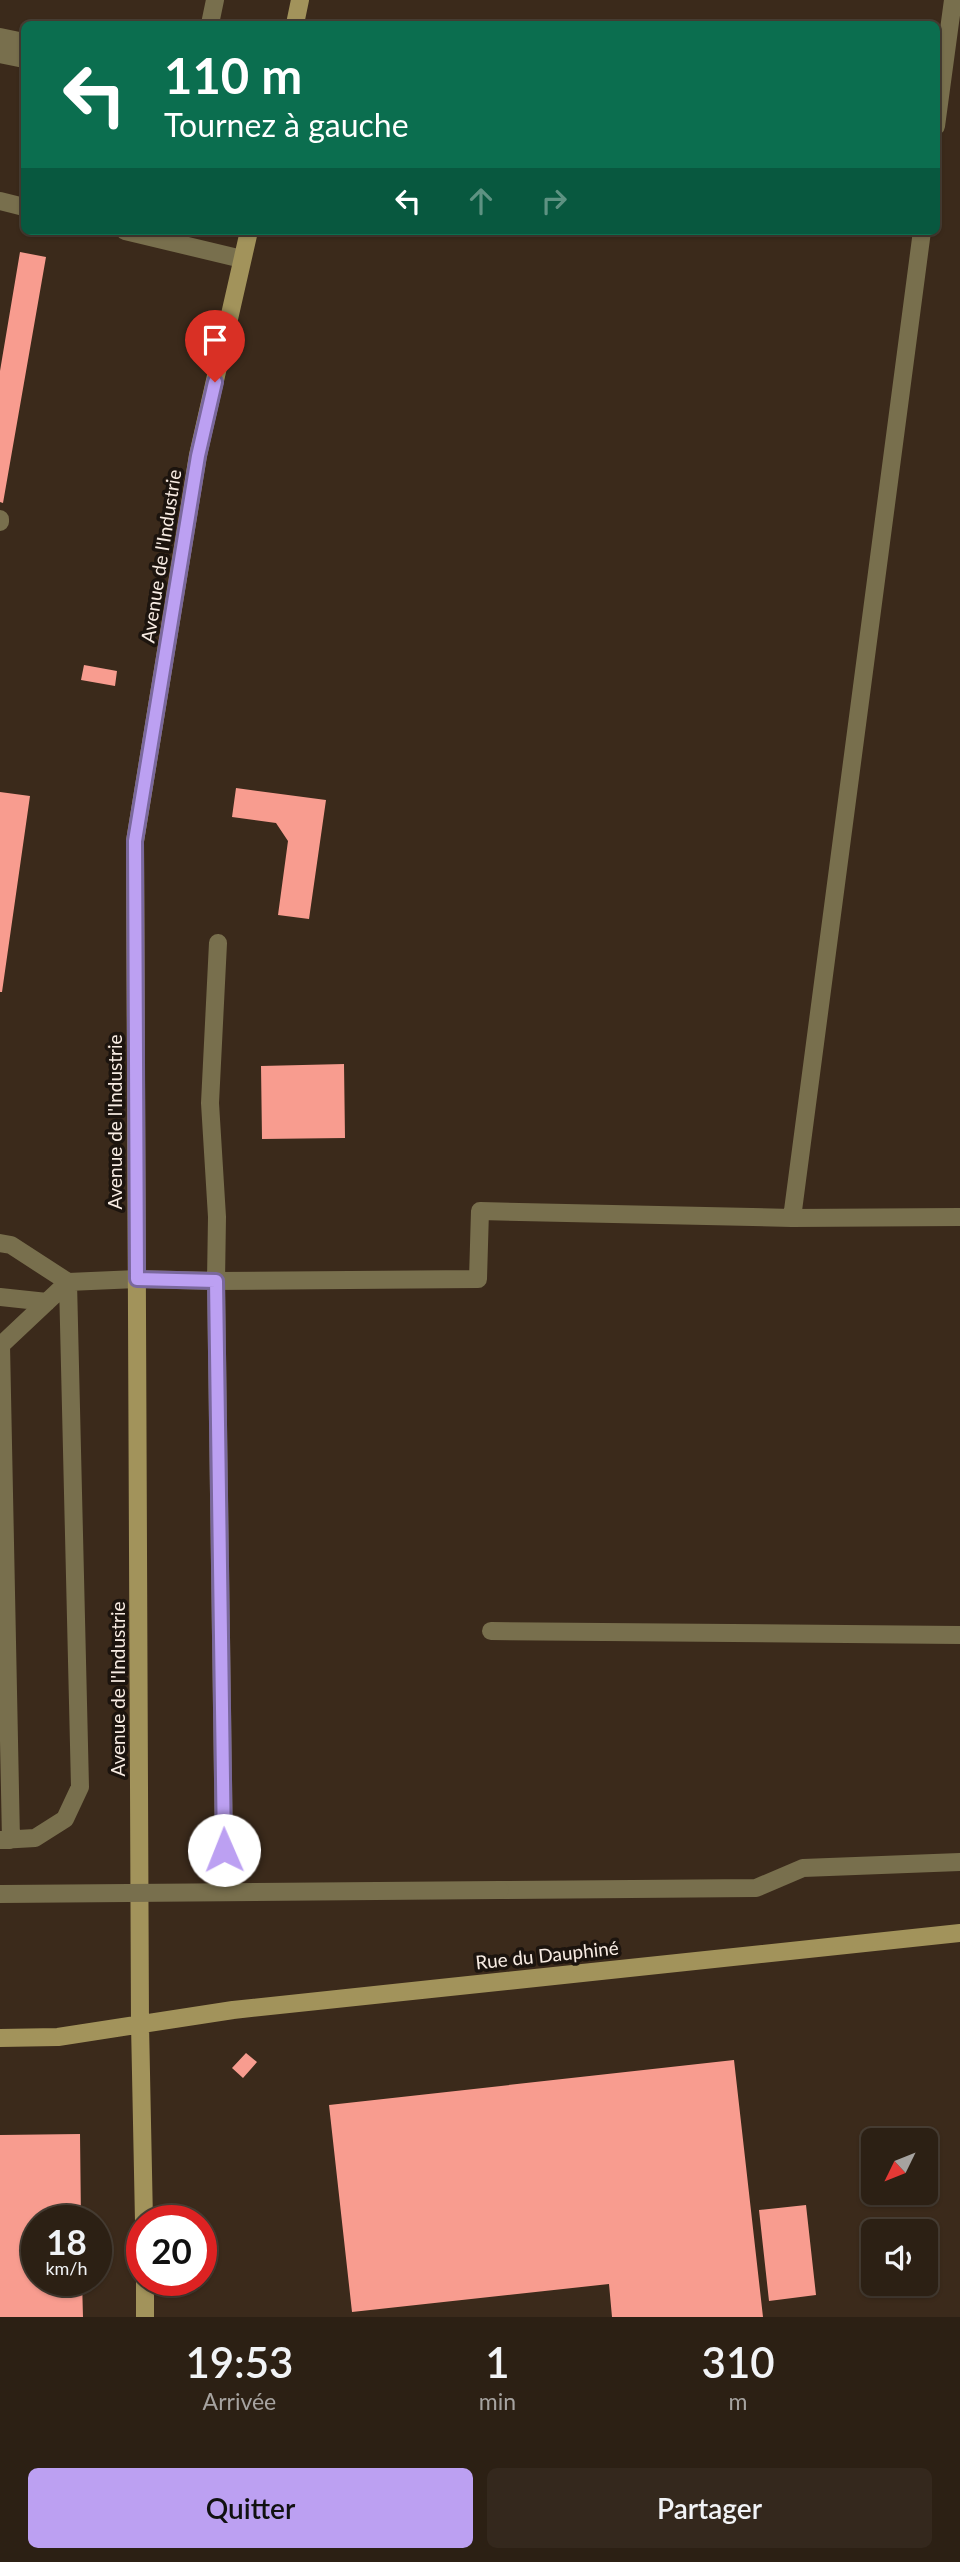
<!DOCTYPE html>
<html lang="fr">
<head>
<meta charset="utf-8">
<style>
	body { margin:0; font-family:Lato,sans-serif; background:#34281d; color:#f1f3f6; height:100vh; display:flex; flex-direction:column; font-size:26px; white-space:nowrap }
	* { box-sizing:border-box; margin:0 }
	p { font-size:23px; color:#a6a3a0 }
	.icon { flex:none; width:38px; height:38px; fill:none; stroke:currentColor; stroke-width:2; stroke-linecap:round; stroke-linejoin:round }
	.map { position:relative; height:2317px; overflow:hidden }
	.panel { display:flex; flex-direction:column; background:#2c2014; flex:1 }
	.panel>* { flex:none }
	.top-card { position:absolute; left:21px; top:21px; width:919px; height:214px; border-radius:10px; box-shadow:0 2px 5px #0004,0 0 0 2px #483e34; background:#0b6e4f; color:#fff; overflow:hidden }
	.needle { width:46px; rotate:227deg }
	.controls { position:absolute; left:861px; top:2128px; display:grid; gap:14px }
	.controls a { display:grid; place-items:center; width:77px; height:77px; border-radius:10px; background:#2c2014; box-shadow:0 2px 5px #0004,0 0 0 2px #483e34; font-size:35px }
	.speed { position:absolute; left:21px; top:2205px; display:flex; gap:14px; font-size:35px; font-weight:700; text-align:center }
	.speed>* { display:grid; place-content:center; width:91px; height:91px; border-radius:50%; background:#2c2014; box-shadow:0 2px 5px #0004,0 0 0 2px #483e34; line-height:1 }
	.speed small { font-size:18px; font-weight:400 }
	.speed .limit { border:10px solid #d22; background:#fff; color:#111 }
	.pin { position:absolute; display:grid; place-items:center; width:60px; height:60px; color:#fff; margin:-72px -30px; border-radius:50% 50% 50% 0; rotate:-45deg; box-shadow:0 0 7px #0007 }
	.pin .icon { rotate:45deg }
	.me { position:absolute; width:77px; margin:-38px; rotate:359deg; stroke-linejoin:round; filter:drop-shadow(0 0 5px #0008) }
	.turn { display:flex; align-items:center; gap:24px; height:147px; padding:0 28px; font-size:32px }
	.turn .icon { width:91px; height:91px; stroke-width:2.5 }
	.turn b { display:block; font-size:49px; line-height:60px }
	.lanes { display:flex; align-items:center; height:66px; padding:0 28px; background:#0003; justify-content:center; gap:35px; direction:ltr }
	.lanes .off { opacity:.35 }
	.eta { display:flex; justify-content:space-evenly; align-items:center; height:119px; text-align:center }
	.eta b { font-size:42px; font-weight:600; line-height:49px }
	.button { display:flex; gap:14px; margin-top:auto; padding:14px 28px }
	.button a { flex:1; height:80px; border-radius:10px; background:#bca0f2; color:#111; font-size:28px; font-weight:600; line-height:80px; text-align:center }
	.button a+a { background:#34281d; color:#f1f3f6 }
	.map>svg:first-child { display:block }
	.building { fill:#f89c8f }
	.lines { fill:none; stroke-linecap:round; stroke-linejoin:round }
	.lane { stroke:#786f4d; stroke-width:18 }
	.secondary { stroke:#a2935b; stroke-width:18 }
	.lane-bridge { stroke:#786f4d; stroke-width:18 }
	.route-casing { stroke:#7a689d; stroke-width:18 }
	.route { stroke:#bca0f2; stroke-width:12 }
	.labels { text-anchor:middle; stroke-width:7; stroke-linejoin:round; paint-order:stroke }
	.street-label { font-size:19px; fill:#f8ece3; stroke:#1c140e }
</style>
</head>
<body>
<div class="map">
<svg width="960" height="2317" viewBox="0 0 960 2317">
	<rect width="100%" height="100%" fill="#3b2a1b"/>
	<path class="building" d="M20 252 46 257 3 503 0 502V371Z
		M84 665 117 671 115 686 81 680Z
		M236 788 326 800 309 919 278 915 288 841 276 823 232 817Z
		M0 792 30 796 2 992H0Z
		M344 1064 345 1138 262 1139 261 1066Z
		M246 2053 257 2062 243 2078 232 2068Z
		M734 2060 763 2317H612L609 2284 352 2312 329 2105Z
		M80 2134 81 2221H37V2280H82L83 2317H0V2135Z
		M806 2205 816 2295 769 2301 759 2210Z"/>
	<g class="lines">
		<path class="lane" d="M210 24 215 0
			M0 37 24 42
			M0 54 24 59
			M936 126 953 0
			M0 201 24 207
			M125 231 242 259
			M0 519V522
			M218 943 210 1103 217 1217 216 1281 478 1279 480 1211 792 1218 960 1217
			M792 1218 922 231
			M0 1243 11 1245 68 1282 137 1279 216 1281 224 1850
			M0 1297 47 1302
			M1 1345 11 1840
			M0 1346 68 1282
			M491 1631 960 1635
			M0 1840 35 1838 65 1819 80 1787 68 1282
			M500 1890 756 1888 803 1868 960 1862"/>
		<path class="secondary" d="M295 24 300 0
			M0 2038 58 2037 233 2010 960 1933
			M144 2221 140 2024 135 841 198 455 249 231
			M145 2280V2317"/>
		<path class="lane-bridge" d="M0 1894 500 1890"/>
	</g>
	<g class="lines">
		<defs>
			<path id="route" d="M215 382 198 456 135 841 137 1279 216 1281 224 1850"/>
		</defs>
		<use href="#route" class="route-casing"/>
		<use href="#route" class="route"/>
	</g>
	<g class="labels">
		<g class="street-label">
			<text transform="translate(161 556) rotate(-81)" y="7">Avenue de l'Industrie</text>
			<text transform="translate(115 1122) rotate(-90)" y="7">Avenue de l'Industrie</text>
			<text transform="translate(118 1689) rotate(-90)" y="7">Avenue de l'Industrie</text>
			<text transform="translate(547 1955) rotate(-6)" y="7">Rue du Dauphiné</text>
		</g>
	</g>
</svg>
<div class="controls">
<a><svg class="needle" viewBox="-14 -14 28 28"><path d="M0-13l5 13h-10z" fill="#e53935"/><path d="M0 13l5-13h-10z" fill="#a6a3a0"/></svg></a>
<a><svg class="icon" aria-label="sound" viewBox="0 0 24 24"><path d="M4 9h4l5-4v14l-5-4H4zM17 9q2 3 0 6"/></svg></a>
</div>
<div class="speed"><div>18<small>km/h</small></div><div class="limit">20</div></div>
<div class="pin" style="left:215px;top:382px;background:#d93025"><svg class="icon" aria-label="arrive" viewBox="0 0 24 24"><path d="M6 21V4h12l-3 4 3 4H6"/></svg></div>
<svg class="me" style="left:224px;top:1850px" viewBox="-20 -20 40 40"><circle r="19" fill="#fff"/><path d="M0-13L10 11 0 6-10 11z" fill="#bca0f2"/></svg>
<div class="top-card">
<div class="turn"><svg class="icon" aria-label="left" viewBox="0 0 24 24"><path d="M17 20v-9H6M10 6l-5 5 5 5"/></svg><div><b>110 m</b>Tournez à gauche</div></div>
<div class="lanes"><svg class="icon" aria-label="left" viewBox="0 0 24 24"><path d="M17 20v-9H6M10 6l-5 5 5 5"/></svg><svg class="icon off" aria-label="ahead" viewBox="0 0 24 24"><path d="M12 20V5M6 11l6-6 6 6"/></svg><svg class="icon off" aria-label="right" viewBox="0 0 24 24"><path d="M7 20v-9h11M14 6l5 5-5 5"/></svg></div>
</div>
</div>
<section class="panel">
<div class="eta">
<div><b>19:53</b><p>Arrivée</p></div>
<div><b>1</b><p>min</p></div>
<div><b>310</b><p>m</p></div>
</div>
<div class="button"><a>Quitter</a><a>Partager</a></div>
</section>
</body>
</html>
